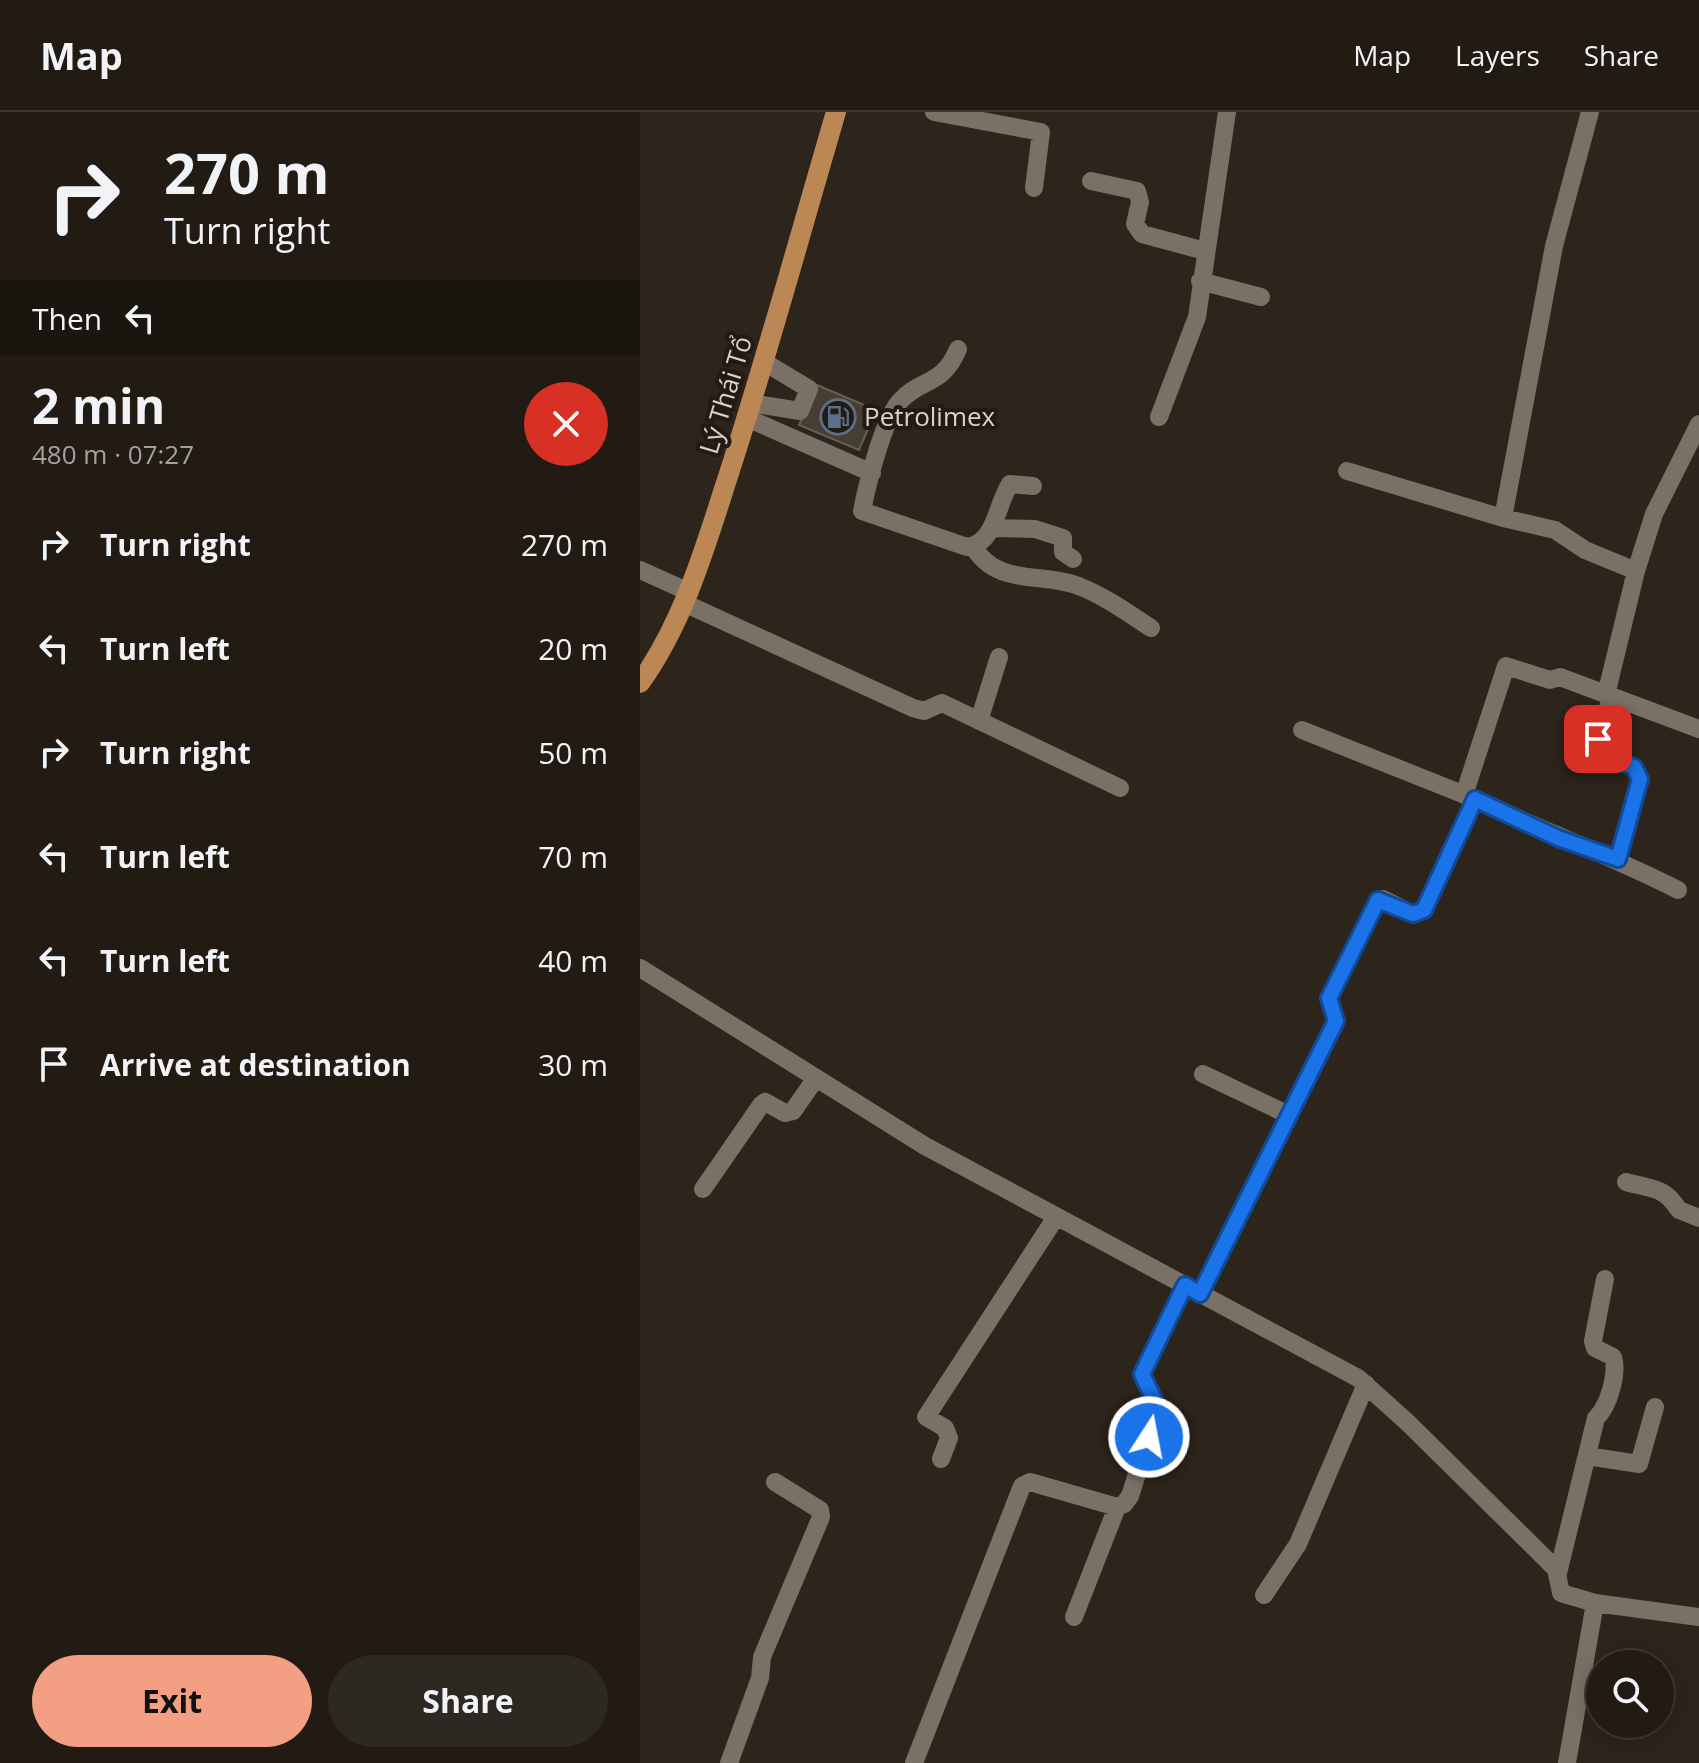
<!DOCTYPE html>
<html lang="en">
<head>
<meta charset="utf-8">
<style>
	body { margin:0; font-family:"Open Sans",sans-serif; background:#2e2822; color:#f1f3f6; height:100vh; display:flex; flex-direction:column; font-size:30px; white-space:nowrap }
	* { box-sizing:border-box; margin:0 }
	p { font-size:26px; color:#a2a1a0 }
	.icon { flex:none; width:44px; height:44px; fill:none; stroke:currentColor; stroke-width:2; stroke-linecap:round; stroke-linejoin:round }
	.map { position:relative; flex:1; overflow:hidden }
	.panel { display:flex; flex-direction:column; background:#221b14; width:640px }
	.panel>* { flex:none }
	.top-card { background:#221b14; color:#f1f3f6; overflow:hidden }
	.controls { position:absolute; left:946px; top:1538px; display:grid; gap:16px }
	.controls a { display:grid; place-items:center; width:88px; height:88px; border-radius:50%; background:#221b14; box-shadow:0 4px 20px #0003,0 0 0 2px #3f3934; font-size:40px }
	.pin { position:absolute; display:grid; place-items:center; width:68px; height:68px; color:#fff; margin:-34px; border-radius:16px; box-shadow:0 4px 12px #0006 }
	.me { position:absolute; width:88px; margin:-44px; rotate:11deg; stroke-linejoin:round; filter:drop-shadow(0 0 6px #0008) }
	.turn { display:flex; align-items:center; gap:28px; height:168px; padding:0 32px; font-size:36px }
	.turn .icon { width:104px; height:104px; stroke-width:2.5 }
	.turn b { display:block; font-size:56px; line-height:68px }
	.then { display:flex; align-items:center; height:76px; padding:0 32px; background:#0003; gap:16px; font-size:30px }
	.round { display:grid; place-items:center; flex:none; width:84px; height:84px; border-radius:42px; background:#2e2822 }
	.headline { display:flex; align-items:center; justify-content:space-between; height:136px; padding:0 32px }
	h1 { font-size:48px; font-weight:700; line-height:60px }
	.primary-button { display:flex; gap:16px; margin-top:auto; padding:16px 32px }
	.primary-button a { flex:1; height:92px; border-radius:48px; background:#f39f84; color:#111; font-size:32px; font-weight:700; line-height:92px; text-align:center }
	.primary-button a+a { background:#2e2822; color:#f1f3f6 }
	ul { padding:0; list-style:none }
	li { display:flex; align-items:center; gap:24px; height:104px; padding:0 32px }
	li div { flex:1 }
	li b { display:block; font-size:30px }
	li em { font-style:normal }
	header { display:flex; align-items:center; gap:48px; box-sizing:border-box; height:112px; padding:0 40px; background:#221b14; border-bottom:2px solid #3f3934 }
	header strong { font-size:38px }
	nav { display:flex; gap:44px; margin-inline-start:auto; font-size:28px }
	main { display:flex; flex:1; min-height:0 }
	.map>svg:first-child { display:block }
	.building { fill:#473d33; stroke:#685e53; stroke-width:2 }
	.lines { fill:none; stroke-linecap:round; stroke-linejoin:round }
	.minor { stroke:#7a7065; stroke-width:18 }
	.major { stroke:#bb8755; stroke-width:20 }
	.route-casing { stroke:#114b97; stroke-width:20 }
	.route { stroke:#1a73e8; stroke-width:14 }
	.labels { text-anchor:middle; stroke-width:8; stroke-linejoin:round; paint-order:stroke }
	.street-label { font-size:26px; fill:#d8d2cc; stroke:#231b12 }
	.poi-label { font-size:26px; fill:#d8d2cc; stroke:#231b12; text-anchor:start }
</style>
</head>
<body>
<header>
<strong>Map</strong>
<nav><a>Map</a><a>Layers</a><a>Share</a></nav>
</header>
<main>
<section class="panel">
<div class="top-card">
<div class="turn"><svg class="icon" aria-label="right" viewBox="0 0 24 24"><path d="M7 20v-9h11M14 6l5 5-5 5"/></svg><div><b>270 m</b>Turn right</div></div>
<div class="then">Then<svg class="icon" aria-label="left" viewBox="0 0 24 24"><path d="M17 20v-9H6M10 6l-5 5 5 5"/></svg></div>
</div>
<div class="headline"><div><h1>2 min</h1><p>480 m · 07:27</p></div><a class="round" style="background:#d93025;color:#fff"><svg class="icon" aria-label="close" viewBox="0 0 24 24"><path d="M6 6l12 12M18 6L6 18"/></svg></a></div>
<ul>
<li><svg class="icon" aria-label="right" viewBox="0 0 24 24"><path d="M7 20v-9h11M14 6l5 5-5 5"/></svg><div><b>Turn right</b></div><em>270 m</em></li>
<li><svg class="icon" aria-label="left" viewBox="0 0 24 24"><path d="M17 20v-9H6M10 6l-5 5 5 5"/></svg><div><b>Turn left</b></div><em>20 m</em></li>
<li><svg class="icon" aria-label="right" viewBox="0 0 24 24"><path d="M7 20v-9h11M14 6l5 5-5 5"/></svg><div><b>Turn right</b></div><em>50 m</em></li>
<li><svg class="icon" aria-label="left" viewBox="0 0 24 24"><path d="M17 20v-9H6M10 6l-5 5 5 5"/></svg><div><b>Turn left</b></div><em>70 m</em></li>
<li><svg class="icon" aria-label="left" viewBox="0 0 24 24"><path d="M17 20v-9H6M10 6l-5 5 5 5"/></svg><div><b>Turn left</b></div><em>40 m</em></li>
<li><svg class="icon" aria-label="arrive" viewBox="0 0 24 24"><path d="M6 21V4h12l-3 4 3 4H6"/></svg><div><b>Arrive at destination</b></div><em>30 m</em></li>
</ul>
<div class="primary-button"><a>Exit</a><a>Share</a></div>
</section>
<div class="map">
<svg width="1059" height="1651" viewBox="0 0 1059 1651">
	<rect width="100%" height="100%" fill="#2d241b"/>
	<path class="building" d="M177 273 236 298 219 338 159 313Z"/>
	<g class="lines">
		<path class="minor" d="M294 0 401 20 394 76
			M451 69 497 79 500 90 495 112 502 122 565 139
			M560 169 621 185
			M318 237C302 275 282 265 260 289 243 308 227 373 222 399L327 435C356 431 356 393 370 372L393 374
			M111 291 160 299 169 277 124 250
			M519 305 557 205 587 0
			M107 306 232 361
			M707 359 863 406 915 418 945 438 996 459
			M863 406 914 134 950 0
			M351 416 395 417 423 426V440L433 447
			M333 434C357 476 404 459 441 475 466 485 488 501 511 516
			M0 458 49 480
			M44 491 273 596 284 599 302 591 480 676
			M966 583 996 459 1014 402 1059 312
			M972 585C968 597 950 633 963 643 970 649 985 651 994 655L1000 667 978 747
			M339 609 359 545
			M824 683 866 554 910 568 920 565 1059 617
			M835 687C903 719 972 744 1038 778
			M0 856 285 1034 718 1266 767 1310 916 1457 921 1481 955 1491 927 1651
			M563 962 649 1003
			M986 1070C1014 1078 1023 1074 1039 1098L1059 1106
			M63 1077 121 993 125 990 145 1001 153 999 176 966
			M560 1182 696 909 689 886 738 788 743 787 773 802 784 798 835 687 662 618
			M947 1344 999 1352 1015 1295
			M301 1347 309 1326 305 1316 286 1305 416 1105
			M918 1461 956 1306C969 1294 978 1261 973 1245L955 1236 953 1229 965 1167
			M624 1483 658 1432 726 1272
			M955 1491 1059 1505
			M434 1505 477 1395
			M89 1651 120 1566 122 1545 181 1405 180 1398 135 1370
			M274 1651 382 1374 390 1370 477 1395 484 1392 490 1384 518 1296 502 1262 545 1173"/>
		<path class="major" d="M0 571C47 505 68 425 93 349 130 233 162 116 196 0"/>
	</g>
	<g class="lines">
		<defs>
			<path id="route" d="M509 1325 518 1296 502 1262 545 1173 560 1182 573 1156 696 909 689 886 738 788 773 802 784 798 835 687 918 726 978 747 1000 667 994 655 962 643 958 627"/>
		</defs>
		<use href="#route" class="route-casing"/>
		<use href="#route" class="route"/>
	</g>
	<defs>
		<symbol id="fuel-ring" viewBox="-11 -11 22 22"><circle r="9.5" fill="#231b12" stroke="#5c6f8a" stroke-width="1.5"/><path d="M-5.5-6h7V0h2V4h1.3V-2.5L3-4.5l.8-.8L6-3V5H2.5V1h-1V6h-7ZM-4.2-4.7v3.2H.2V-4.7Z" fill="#5c6f8a"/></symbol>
	</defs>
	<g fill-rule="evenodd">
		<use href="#fuel-ring" x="178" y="285" width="40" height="40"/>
	</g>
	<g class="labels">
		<g class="street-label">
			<text transform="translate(86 283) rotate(-73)" y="9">Lý Thái Tổ</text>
		</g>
		<g class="poi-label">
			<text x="224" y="314">Petrolimex</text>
		</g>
	</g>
</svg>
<div class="controls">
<a><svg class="icon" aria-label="search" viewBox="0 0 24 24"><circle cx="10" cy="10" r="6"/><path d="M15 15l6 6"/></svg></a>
</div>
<div class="pin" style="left:958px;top:627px;background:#d93025"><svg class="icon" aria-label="arrive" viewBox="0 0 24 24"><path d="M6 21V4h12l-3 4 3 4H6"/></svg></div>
<svg class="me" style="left:509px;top:1325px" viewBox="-20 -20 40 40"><circle r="17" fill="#1a73e8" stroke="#fff" stroke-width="3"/><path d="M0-11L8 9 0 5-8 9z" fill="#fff"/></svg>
</div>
</main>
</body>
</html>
